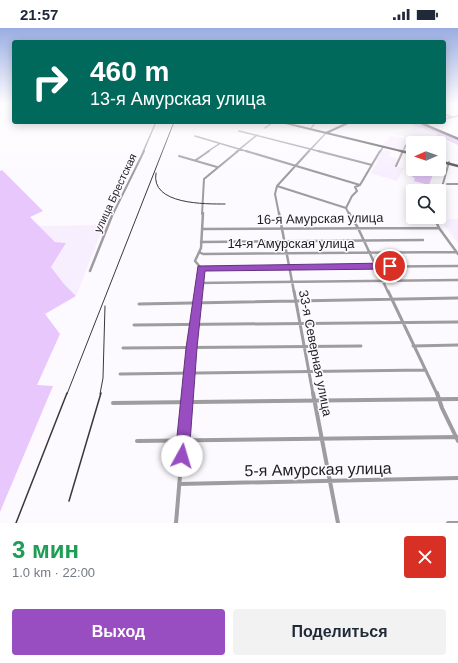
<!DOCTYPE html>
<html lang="ru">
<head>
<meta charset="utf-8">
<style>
	body { margin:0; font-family:Arial,sans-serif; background:#f2f2f3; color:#1f2937; height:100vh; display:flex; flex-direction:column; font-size:15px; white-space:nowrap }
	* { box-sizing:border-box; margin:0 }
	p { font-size:13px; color:#747a83 }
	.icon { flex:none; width:22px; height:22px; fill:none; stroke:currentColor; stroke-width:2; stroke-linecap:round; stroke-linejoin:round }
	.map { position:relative; height:495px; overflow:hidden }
	.details { display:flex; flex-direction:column; background:#fff; flex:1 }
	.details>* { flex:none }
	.banner { position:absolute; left:12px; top:12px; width:434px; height:84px; border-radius:4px; box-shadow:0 2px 10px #0003; background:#00695c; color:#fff; overflow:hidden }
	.needle { width:26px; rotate:268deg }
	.tools { position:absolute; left:406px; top:108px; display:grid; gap:8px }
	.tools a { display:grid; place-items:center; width:40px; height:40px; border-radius:4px; background:#fff; box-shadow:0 2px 10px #0003; font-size:20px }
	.pin { position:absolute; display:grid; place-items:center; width:34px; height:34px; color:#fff; margin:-17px; border:2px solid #fff; border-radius:50%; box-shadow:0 1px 4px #0007 }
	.me { position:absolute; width:44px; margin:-22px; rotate:6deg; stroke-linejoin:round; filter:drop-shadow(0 0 3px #0008) }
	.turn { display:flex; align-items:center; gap:14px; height:84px; padding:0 12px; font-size:18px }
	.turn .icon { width:52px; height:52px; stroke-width:2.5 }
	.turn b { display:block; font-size:28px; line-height:34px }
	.round { display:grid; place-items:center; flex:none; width:42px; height:42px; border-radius:4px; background:#f2f2f3 }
	.headline { display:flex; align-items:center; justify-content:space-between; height:68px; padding:0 12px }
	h1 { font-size:24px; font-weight:700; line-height:30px; color:#1e9e55 }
	.button { display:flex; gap:8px; margin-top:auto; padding:8px 12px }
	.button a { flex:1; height:46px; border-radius:4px; background:#984dc0; color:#fff; font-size:16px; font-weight:700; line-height:46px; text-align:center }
	.button a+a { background:#f2f2f3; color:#1f2937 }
	.status { display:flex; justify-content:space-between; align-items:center; height:28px; padding:0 20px; background:#fff; direction:ltr }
	.status svg { height:11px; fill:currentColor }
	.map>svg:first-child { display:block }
	.built { fill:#f8effe }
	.green { fill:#e8c8fc }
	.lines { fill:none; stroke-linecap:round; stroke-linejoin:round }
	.minor-far4 { stroke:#9e9c9f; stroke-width:1.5 }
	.minor-far3 { stroke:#9e9c9f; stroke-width:2 }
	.minor-far2 { stroke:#9e9c9f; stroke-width:2.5 }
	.minor-far1 { stroke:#9e9c9f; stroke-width:3 }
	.minor { stroke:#9e9c9f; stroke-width:4 }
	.major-far1 { stroke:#535056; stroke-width:2 }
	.major { stroke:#535056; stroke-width:2.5 }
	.tram { stroke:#3a383b; stroke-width:1 }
	.rail-far1 { stroke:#3a383b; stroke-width:1 }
	.rail { stroke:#3a383b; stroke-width:1.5 }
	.route { fill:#984dc0; stroke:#63327d }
	.labels { text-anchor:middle; stroke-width:3; stroke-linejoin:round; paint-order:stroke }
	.far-street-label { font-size:11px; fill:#201e21; stroke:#fcfafe }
	.street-label { font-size:13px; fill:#201e21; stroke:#fcfafe }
	.near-street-label { font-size:16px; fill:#201e21; stroke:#fcfafe }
</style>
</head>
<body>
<div class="status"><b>21:57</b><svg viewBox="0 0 49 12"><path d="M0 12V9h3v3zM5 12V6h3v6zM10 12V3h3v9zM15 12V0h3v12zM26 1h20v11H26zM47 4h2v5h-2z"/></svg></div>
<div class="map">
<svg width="458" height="495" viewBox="0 0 458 495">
	<rect width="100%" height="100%" fill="#fcfafe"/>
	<path class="built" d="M420 98 439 107 420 112 394 106Z
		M390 107 406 111 404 116 406 117 403 122 383 117 387 112 389 111 388 110Z
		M384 121 392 124 388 128 398 131 395 138 404 140 397 153 370 145 378 133 375 132Z
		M449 191H458V215L443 196Z
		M104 197 76 268 64 256 51 239 66 215 55 214 38 198Z"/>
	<path class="green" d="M406 94H416L458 112V117L436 107 438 106Z
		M419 141H435L429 157 414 153 415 150 412 149 414 146 417 147Z
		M2 142 43 183 30 189 55 214 66 215 51 239 64 256 76 268 45 286 60 306 37 357 53 358 0 484V143Z"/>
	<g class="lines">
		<path class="minor-far4" d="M455 76 458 77
			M444 86 452 89
			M445 91 458 88
			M424 97 436 94
			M265 100 273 94
			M311 100 316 94
			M239 103 322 124
			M195 108 249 124
			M404 121 406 117
			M143 124 156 94
			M207 124 219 116
			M236 124 257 107
			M308 124 326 105
			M380 124 383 119"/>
		<path class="minor-far3" d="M246 123 360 157
			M318 123 372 137
			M439 127 444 128
			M179 128 217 139
			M196 132 209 123
			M396 138 402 125
			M447 156H458
			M277 158 346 180
			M439 170 449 134
			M113 186 144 123
			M202 186 204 151 238 123
			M279 186 275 166 277 158 309 123
			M349 186 346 180 352 168 357 163 355 159 360 157 380 123"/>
		<path class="minor-far2" d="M279 185 294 264
			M349 185 358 200 388 264
			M434 189 439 200 458 226
			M202 201 439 200
			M201 214 423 212
			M199 224 203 226 456 224
			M201 240 458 238
			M90 243 113 185
			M199 255 458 252
			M198 264 201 240 195 233 201 220 203 185"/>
		<path class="minor-far1" d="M294 263 313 366
			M388 263 437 366
			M139 276 458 270
			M134 297 458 294
			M413 318 458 317
			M123 320 361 318
			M120 346 425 342
			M187 366 198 263"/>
		<path class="minor" d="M313 365 338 495
			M437 365 442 380 458 413
			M113 375 458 371
			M137 413 458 409
			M179 456 458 450
			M176 495 187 365
			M448 495H458"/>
		<path class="major-far1" d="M281 94 405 124
			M418 94 458 111
			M326 105 350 94"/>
		<path class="major" d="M401 123 413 126
			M439 133 458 138"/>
		<path class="tram" d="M420 94 458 110"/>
		<path class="rail-far1" d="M156 145C150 177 206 176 225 176
			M67 366 174 94
			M100 366 103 350 105 278"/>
		<path class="rail" d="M69 473 101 365
			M16 495 67 365"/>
	</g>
	<linearGradient id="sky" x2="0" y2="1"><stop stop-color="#9aade2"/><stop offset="0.52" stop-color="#fefdff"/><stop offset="1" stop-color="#fefdff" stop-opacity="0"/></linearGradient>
	<rect width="458" height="145" fill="url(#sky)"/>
	<path class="route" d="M390 235 394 238 390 241 205 243 197 320 189 428 187 433 182 435 177 433 175 428 186 320 198 238Z"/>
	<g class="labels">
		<g class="far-street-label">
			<text transform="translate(115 165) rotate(-65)" y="4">улица Брестская</text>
		</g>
		<g class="street-label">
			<text transform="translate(320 190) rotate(-1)" y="5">16-я Амурская улица</text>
			<text x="291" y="220">14-я Амурская улица</text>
			<text transform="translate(316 325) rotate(79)" y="5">33-я Северная улица</text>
		</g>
		<g class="near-street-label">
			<text transform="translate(318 441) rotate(-1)" y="6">5-я Амурская улица</text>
		</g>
	</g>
</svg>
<div class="tools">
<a><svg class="needle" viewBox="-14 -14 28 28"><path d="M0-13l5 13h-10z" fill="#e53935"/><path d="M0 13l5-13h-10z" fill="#747a83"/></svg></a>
<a><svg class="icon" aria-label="search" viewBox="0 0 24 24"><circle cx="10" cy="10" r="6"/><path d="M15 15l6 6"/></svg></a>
</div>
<div class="pin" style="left:390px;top:238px;background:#d93025"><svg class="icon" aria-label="arrive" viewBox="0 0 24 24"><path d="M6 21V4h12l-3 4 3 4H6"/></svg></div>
<svg class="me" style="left:182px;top:428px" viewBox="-20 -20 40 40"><circle r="19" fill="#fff"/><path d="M0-13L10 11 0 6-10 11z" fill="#984dc0"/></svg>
<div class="banner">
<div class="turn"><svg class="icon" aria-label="right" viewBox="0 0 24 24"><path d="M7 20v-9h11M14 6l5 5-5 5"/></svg><div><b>460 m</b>13-я Амурская улица</div></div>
</div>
</div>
<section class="details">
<div class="headline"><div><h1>3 мин</h1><p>1.0 km · 22:00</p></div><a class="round" style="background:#d93025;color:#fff"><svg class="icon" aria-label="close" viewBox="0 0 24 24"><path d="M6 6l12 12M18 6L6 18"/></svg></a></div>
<div class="button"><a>Выход</a><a>Поделиться</a></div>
</section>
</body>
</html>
